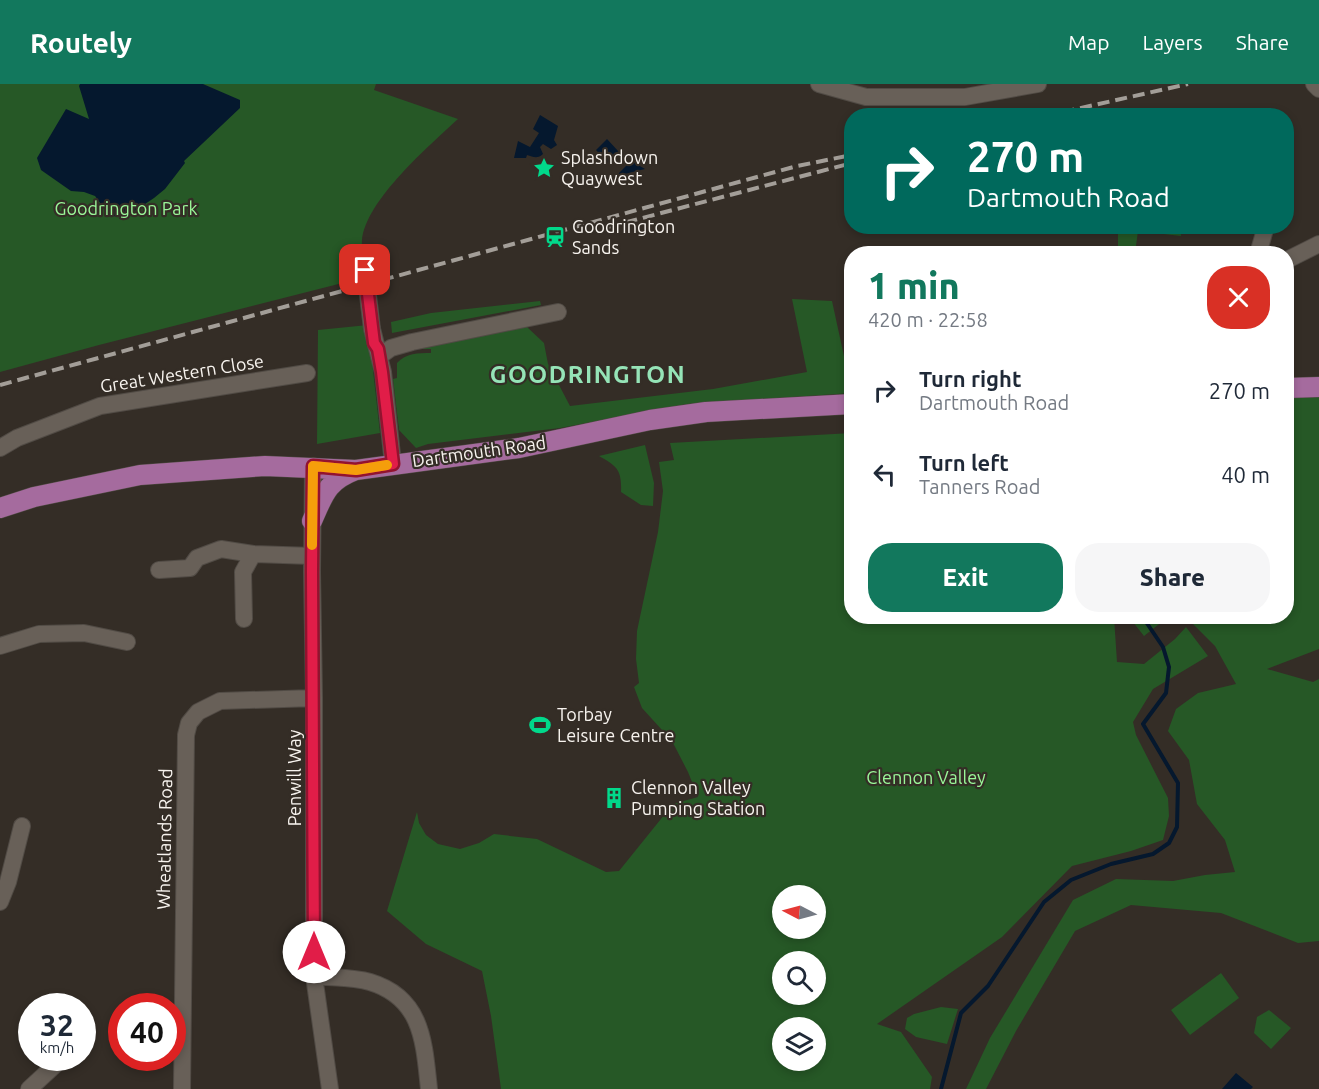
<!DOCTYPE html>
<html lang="en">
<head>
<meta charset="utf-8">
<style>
	body { margin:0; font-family:Ubuntu,sans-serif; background:#f6f6f7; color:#1f2937; height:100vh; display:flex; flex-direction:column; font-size:22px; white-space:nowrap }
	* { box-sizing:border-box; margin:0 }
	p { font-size:20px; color:#747a83 }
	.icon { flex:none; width:33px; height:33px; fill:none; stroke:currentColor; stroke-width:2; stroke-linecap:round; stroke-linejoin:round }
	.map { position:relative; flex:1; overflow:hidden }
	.sheet { position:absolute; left:844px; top:162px; width:450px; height:378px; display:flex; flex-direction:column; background:#fff; border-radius:24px; box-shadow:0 3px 9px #0003 }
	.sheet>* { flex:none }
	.hud { position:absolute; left:844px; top:24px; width:450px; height:126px; border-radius:24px; box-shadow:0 3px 9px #0003; background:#00695c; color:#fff; overflow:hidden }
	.needle { width:39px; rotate:276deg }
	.fabs { position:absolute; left:772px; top:801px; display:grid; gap:12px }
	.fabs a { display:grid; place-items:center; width:54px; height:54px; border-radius:50%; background:#fff; box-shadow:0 3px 9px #0003; font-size:30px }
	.speed { position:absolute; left:18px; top:909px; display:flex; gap:12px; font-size:30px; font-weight:700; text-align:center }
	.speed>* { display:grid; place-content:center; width:78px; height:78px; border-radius:50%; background:#fff; box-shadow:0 3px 9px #0003; line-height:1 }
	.speed small { font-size:15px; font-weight:400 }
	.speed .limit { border:9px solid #d22; background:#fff; color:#111 }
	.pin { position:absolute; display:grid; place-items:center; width:51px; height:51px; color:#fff; margin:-26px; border-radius:12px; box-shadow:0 3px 9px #0006 }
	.me { position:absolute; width:66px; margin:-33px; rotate:0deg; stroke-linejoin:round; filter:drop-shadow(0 0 4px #0008) }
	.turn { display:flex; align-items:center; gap:21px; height:126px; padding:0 24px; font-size:27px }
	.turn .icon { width:78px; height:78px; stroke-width:2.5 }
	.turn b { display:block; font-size:42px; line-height:51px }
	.round { display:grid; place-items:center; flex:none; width:63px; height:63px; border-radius:24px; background:#f6f6f7 }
	.headline { display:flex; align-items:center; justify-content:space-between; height:102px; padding:0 24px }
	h1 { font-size:36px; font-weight:800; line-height:45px; color:#12785d }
	.cta { display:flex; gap:12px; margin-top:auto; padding:12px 24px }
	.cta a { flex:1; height:69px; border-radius:24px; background:#12785d; color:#fff; font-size:24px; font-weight:800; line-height:69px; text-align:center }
	.cta a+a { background:#f6f6f7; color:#1f2937 }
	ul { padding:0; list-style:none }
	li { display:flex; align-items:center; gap:18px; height:84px; padding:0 24px }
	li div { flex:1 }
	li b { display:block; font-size:22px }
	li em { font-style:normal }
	header { display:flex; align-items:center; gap:36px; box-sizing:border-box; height:84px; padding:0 30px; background:#12785d; color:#fff }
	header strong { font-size:28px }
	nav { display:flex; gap:33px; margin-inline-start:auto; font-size:21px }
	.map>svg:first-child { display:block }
	.green { fill:#265826; fill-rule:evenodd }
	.water { fill:#05182e }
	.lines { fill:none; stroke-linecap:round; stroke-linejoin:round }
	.stream { stroke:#05182e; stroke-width:4 }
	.minor-casing { stroke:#514b45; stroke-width:18 }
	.major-casing { stroke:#514b45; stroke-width:21 }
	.minor { stroke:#686058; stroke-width:16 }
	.major { stroke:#a56b9e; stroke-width:20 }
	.rail { stroke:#a39e98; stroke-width:4; stroke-dasharray:12 6; stroke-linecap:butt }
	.minor-bridge-casing { stroke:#514b45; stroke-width:18; stroke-linecap:butt }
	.minor-bridge { stroke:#686058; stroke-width:16 }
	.route-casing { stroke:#92132f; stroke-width:15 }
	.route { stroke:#e11d48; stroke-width:10 }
	.slow { stroke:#f59e0b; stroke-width:10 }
	.labels { text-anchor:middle; stroke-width:4.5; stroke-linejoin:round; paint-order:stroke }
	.poi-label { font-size:18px; fill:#f7f3ee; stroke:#342d26; text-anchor:start }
	.park-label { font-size:18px; fill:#9af698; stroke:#342d26 }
	.street-label { font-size:18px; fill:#f7f3ee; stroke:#342d26 }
	.district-label { font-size:24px; font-weight:bold; letter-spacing:1.5px; fill:#95e4b7; stroke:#342d26 }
</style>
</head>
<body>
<header>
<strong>Routely</strong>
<nav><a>Map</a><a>Layers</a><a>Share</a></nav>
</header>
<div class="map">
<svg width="1319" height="1005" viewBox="0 0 1319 1005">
	<rect width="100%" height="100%" fill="#342d26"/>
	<path class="green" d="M0 0H376L374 6 458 35C429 62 366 116 362 156 361 168 365 182 366 193L99 261 0 288Z
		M1118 143H1180L1181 152 1138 147 1135 169H1118Z
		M792 215 832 217 852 309 687 320 560 344 428 360 416 364 399 346 393 295 397 294V279C406 269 418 269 431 269V265H419L422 262 527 243 544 259 548 280 570 322 713 305 807 288Z
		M540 217 541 221 392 249 391 238 431 229Z
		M368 241 380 349 317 360 318 246Z
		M1319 312V565L1267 585 1313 598 1319 595V857L1298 859 1221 829 1131 821 1075 847 1016 947 986 1005H966L990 954 1073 816 1116 795 1173 797 1205 791 1235 788 1225 756 1197 720 1189 676 1168 647 1176 625 1198 609 1236 600 1215 562 1186 533 1287 532V314Z
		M852 349V532L1114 533 1117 578 1144 580 1175 555 1186 543 1208 572 1153 605 1133 638 1136 651 1168 714 1169 732 1163 756 1131 767 1072 782 1002 853 877 940 901 948 932 993 930 1005H501L491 932 482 887 426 860 387 827 417 728 419 739 426 751 438 760 460 765 479 759 494 750 537 755 606 788 619 787 673 720 698 713 688 688 672 657 642 624 634 603 639 599 636 575 637 547 658 448 663 407 659 378 674 376 670 359ZM783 812H816V844H783ZM783 878H816V910H783ZM783 944H816V976H783Z
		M645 361 654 399 653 422 641 421 621 408C622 386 617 382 599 372Z
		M1168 533 1144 552 1129 533 1168 532Z
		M1221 889 1239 914 1190 951 1171 926Z
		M941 923 958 925 947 960 916 953 905 945 907 934 914 930Z
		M1269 926 1291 944 1271 965 1254 949 1257 933Z"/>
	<path class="water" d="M80 0H203L240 16V24L184 77 185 79 165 105 154 114 133 128 118 133 109 131 95 112 84 108 71 107 41 86 37 74 66 25 89 35 79 2Z
		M540 31 558 42 554 56 557 61 551 65 543 60 540 63 543 70C538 75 533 73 527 71L526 74H514L518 57 530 63 539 49 533 45Z
		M607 55 619 68 608 79 596 66Z
		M631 77 645 85 616 92Z
		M1236 989 1253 1003 1251 1005H1222Z"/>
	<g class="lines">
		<path class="stream" d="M941 1005 961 929 988 902 1044 818 1071 796 1111 780 1153 770 1169 759 1177 743 1178 699 1143 640 1166 609 1169 583 1163 563 1142 532"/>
		<defs>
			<path id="minor" d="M819 0 866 13H965L1038 0
				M1314 0 1319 5
				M1258 170 1266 142
				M1287 176 1319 160
				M372 245 383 288 393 380
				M380 272 391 264 412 258 558 228
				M0 364 17 354 100 322 307 289
				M313 382 312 488 314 614V892L330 1005
				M159 486 190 484 197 474 221 465 253 470 312 472
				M244 535 243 488 253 470
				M0 562 39 550 84 549 127 558
				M0 818 8 798 22 742
				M314 892C332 894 353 893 370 898 423 914 424 959 429 1005
				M29 1005 55 981
				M182 1005 186 651 189 639 198 628 220 617 314 614"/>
			<path id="major" d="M1287 304 1319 303
				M0 424 34 413 140 391 265 382 356 386 519 364 650 336 706 328 852 320
				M312 437C324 410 327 397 356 386"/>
		</defs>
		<use href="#minor" class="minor-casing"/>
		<use href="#major" class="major-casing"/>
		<use href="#minor" class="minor"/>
		<use href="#major" class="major"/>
		<path class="rail" d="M1045 32 1188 0
			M608 143 852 79
			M0 301 797 82 852 71"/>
		<defs>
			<path id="minor-bridge" d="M365 186 372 245"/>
		</defs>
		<use href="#minor-bridge" class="minor-bridge-casing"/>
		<use href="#minor-bridge" class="minor-bridge"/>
	</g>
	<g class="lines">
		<defs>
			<path id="route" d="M314 868 312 488 313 382 356 386 393 380 382 288 378 265 374 259 365 186"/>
		</defs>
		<use href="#route" class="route-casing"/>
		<use href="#route" class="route"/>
		<path class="slow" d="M312 461 313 382 356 386 387 381"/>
	</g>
	<defs>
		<symbol id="sight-bare" viewBox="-9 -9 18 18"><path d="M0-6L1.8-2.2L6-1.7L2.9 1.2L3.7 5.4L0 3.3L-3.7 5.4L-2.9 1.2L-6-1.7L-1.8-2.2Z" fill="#01d98b" stroke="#342d26" stroke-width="2.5" paint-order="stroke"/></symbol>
		<symbol id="station-bare" viewBox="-9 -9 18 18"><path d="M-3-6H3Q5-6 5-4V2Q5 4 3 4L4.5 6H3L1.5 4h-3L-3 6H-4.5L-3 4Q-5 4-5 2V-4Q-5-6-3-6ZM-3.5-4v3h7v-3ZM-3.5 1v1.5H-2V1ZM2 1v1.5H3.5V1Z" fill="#01d98b" stroke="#342d26" stroke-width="2.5" paint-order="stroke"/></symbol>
		<symbol id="stadium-bare" viewBox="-9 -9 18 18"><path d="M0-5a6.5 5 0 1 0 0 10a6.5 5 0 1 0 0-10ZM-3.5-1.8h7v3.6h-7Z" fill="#01d98b" stroke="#342d26" stroke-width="2.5" paint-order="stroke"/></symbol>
		<symbol id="building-bare" viewBox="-9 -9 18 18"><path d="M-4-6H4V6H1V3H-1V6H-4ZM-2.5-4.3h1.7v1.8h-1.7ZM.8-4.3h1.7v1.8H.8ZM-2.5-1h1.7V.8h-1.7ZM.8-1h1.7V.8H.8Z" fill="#01d98b" stroke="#342d26" stroke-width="2.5" paint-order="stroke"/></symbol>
	</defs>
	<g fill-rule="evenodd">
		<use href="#sight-bare" x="529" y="69" width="30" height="30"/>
		<use href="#station-bare" x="540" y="138" width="30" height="30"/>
		<use href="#stadium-bare" x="525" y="626" width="30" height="30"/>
		<use href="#building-bare" x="599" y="699" width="30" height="30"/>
	</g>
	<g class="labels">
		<g class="poi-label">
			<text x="561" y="80">Splashdown<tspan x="561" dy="21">Quaywest</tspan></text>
			<text x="572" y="149">Goodrington<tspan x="572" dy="21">Sands</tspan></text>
			<text x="557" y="637">Torbay<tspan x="557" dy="21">Leisure Centre</tspan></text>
			<text x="631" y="710">Clennon Valley<tspan x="631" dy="21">Pumping Station</tspan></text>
		</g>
		<g class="park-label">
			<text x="126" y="131">Goodrington Park</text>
			<text x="926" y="700">Clennon Valley</text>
		</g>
		<g class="street-label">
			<text transform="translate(182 290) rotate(-9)" y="6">Great Western Close</text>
			<text transform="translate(479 368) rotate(-8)" y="6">Dartmouth Road</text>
			<text transform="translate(295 694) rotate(-90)" y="6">Penwill Way</text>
			<text transform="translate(165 755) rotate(-89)" y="6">Wheatlands Road</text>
		</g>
		<g class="district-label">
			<text x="588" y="299">GOODRINGTON</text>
		</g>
	</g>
</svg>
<div class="fabs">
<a><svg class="needle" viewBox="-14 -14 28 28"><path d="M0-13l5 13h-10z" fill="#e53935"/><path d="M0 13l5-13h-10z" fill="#747a83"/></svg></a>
<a><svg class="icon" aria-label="search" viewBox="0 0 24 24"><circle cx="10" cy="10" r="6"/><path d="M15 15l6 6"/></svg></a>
<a><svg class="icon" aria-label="layers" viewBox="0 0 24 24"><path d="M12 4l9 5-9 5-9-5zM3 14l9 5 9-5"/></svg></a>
</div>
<div class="speed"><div>32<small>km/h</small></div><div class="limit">40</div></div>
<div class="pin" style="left:365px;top:186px;background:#d93025"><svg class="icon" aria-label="arrive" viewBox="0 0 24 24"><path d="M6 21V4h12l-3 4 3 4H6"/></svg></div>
<svg class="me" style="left:314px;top:868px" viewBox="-20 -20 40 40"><circle r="19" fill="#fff"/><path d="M0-13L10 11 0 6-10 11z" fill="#e11d48"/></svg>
<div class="hud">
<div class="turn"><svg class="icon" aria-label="right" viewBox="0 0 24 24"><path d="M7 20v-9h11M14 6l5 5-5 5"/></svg><div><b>270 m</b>Dartmouth Road</div></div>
</div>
<section class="sheet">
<div class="headline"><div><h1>1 min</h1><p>420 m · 22:58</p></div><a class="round" style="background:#d93025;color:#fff"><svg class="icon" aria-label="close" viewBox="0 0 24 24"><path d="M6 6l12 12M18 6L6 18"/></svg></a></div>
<ul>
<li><svg class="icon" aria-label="right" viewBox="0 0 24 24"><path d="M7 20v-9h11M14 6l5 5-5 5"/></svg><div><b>Turn right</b><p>Dartmouth Road</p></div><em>270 m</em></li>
<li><svg class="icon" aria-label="left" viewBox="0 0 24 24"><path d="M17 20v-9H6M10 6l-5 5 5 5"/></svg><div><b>Turn left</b><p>Tanners Road</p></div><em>40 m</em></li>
</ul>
<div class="cta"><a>Exit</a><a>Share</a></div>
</section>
</div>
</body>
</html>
